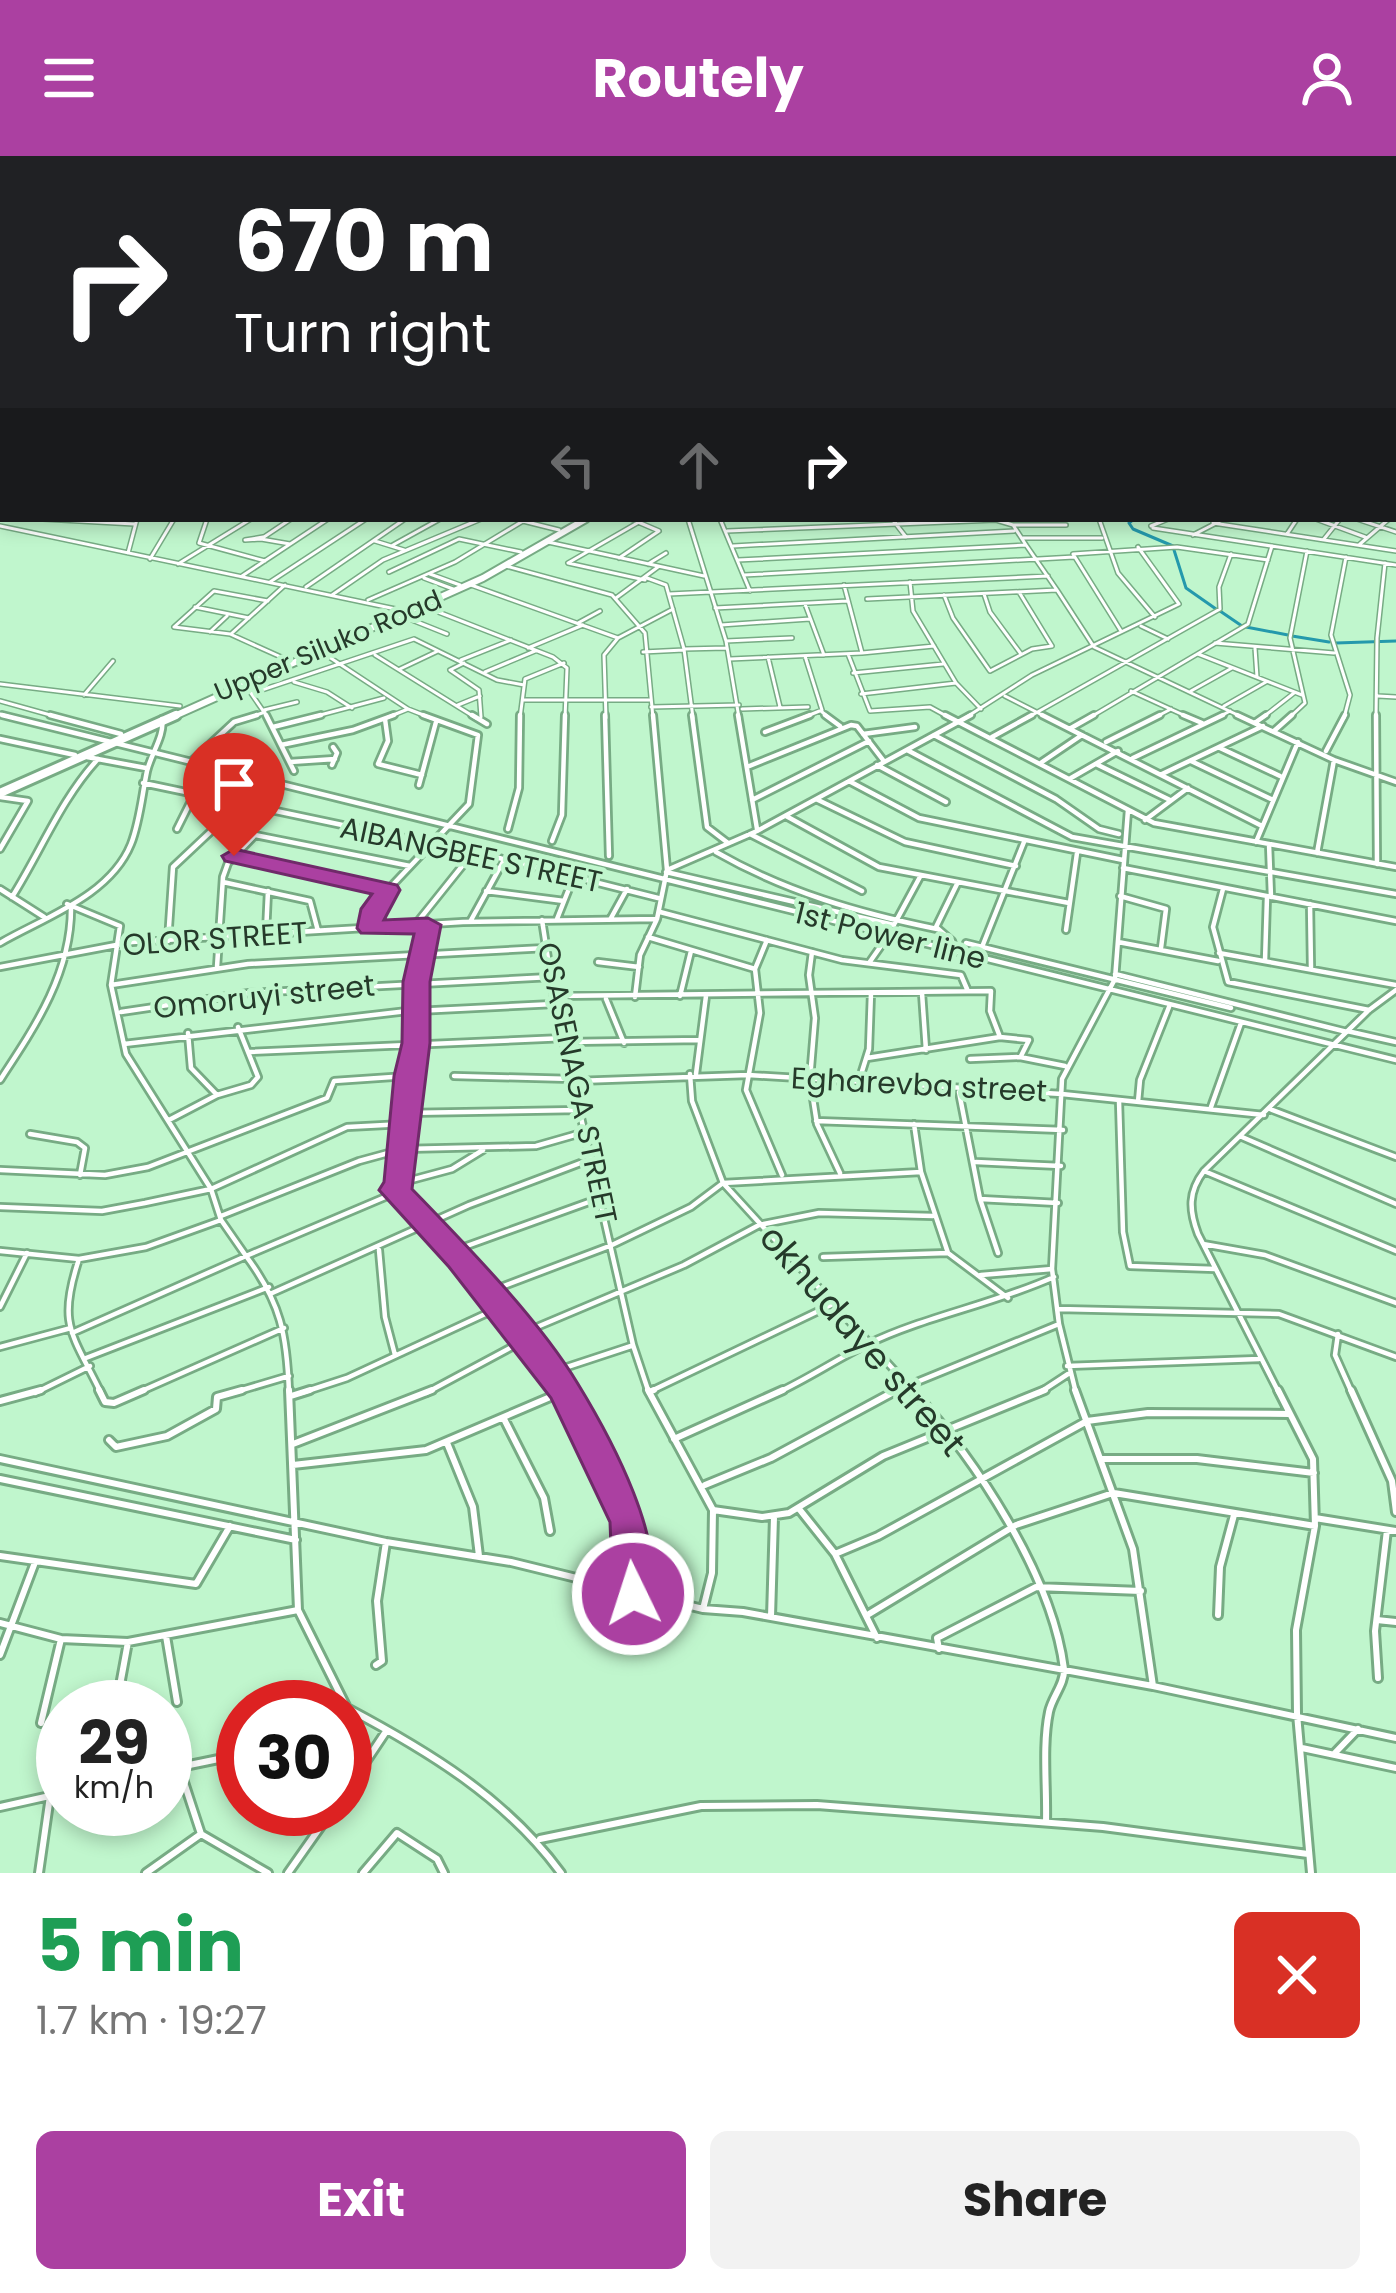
<!DOCTYPE html>
<html lang="en">
<head>
<meta charset="utf-8">
<style>
	body { margin:0; font-family:Poppins,sans-serif; background:#f2f2f2; color:#222; height:100vh; display:flex; flex-direction:column; font-size:45px; white-space:nowrap }
	* { box-sizing:border-box; margin:0 }
	p { font-size:39px; color:#767676 }
	.icon { flex:none; width:66px; height:66px; fill:none; stroke:currentColor; stroke-width:2; stroke-linecap:round; stroke-linejoin:round }
	.map { position:relative; height:1717px; overflow:hidden }
	.side { display:flex; flex-direction:column; background:#fff; flex:1 }
	.side>* { flex:none }
	.banner { position:absolute; left:0px; top:0px; width:1398px; height:366px; box-shadow:0 6px 18px #0003; background:#202124; color:#fff; overflow:hidden }
	.speed { position:absolute; left:36px; top:1524px; display:flex; gap:24px; font-size:60px; font-weight:700; text-align:center }
	.speed>* { display:grid; place-content:center; width:156px; height:156px; border-radius:50%; background:#fff; box-shadow:0 6px 18px #0003; line-height:1 }
	.speed small { font-size:30px; font-weight:400 }
	.speed .limit { border:18px solid #d22; background:#fff; color:#111 }
	.pin { position:absolute; display:grid; place-items:center; width:102px; height:102px; color:#fff; margin:-123px -51px; border-radius:50% 50% 50% 0; rotate:-45deg; box-shadow:0 0 12px #0007 }
	.pin .icon { rotate:45deg }
	.me { position:absolute; width:132px; margin:-66px; rotate:356deg; stroke-linejoin:round; filter:drop-shadow(0 0 9px #0008) }
	.turn { display:flex; align-items:center; gap:42px; height:252px; padding:0 36px; font-size:54px }
	.turn .icon { width:156px; height:156px; stroke-width:2.5 }
	.turn b { display:block; font-size:84px; line-height:102px }
	.lanes { display:flex; align-items:center; height:114px; padding:0 36px; background:#0003; justify-content:center; gap:60px; direction:ltr }
	.lanes .off { opacity:.35 }
	.round { display:grid; place-items:center; flex:none; width:126px; height:126px; border-radius:18px; background:#f2f2f2 }
	.headline { display:flex; align-items:center; justify-content:space-between; height:204px; padding:0 36px }
	h1 { font-size:72px; font-weight:700; line-height:90px; color:#1e9e55 }
	.cta { display:flex; gap:24px; margin-top:auto; padding:24px 36px }
	.cta a { flex:1; height:138px; border-radius:18px; background:#ab40a1; color:#fff; font-size:48px; font-weight:700; line-height:138px; text-align:center }
	.cta a+a { background:#f2f2f2; color:#222 }
	header { display:flex; justify-content:space-between; align-items:center; height:156px; padding:0 36px; background:#ab40a1; color:#fff; font-size:54px; font-weight:700 }
	.map>svg:first-child { display:block }
	.lines { fill:none; stroke-linecap:round; stroke-linejoin:round }
	.stream { stroke:#2499ac; stroke-width:3 }
	.street-far2-casing { stroke:#77ab84; stroke-width:6 }
	.street-far1-casing { stroke:#77ab84; stroke-width:10 }
	.street-casing { stroke:#77ab84; stroke-width:12 }
	.secondary-casing { stroke:#77ab84; stroke-width:6 }
	.primary-far1-casing { stroke:#77ab84; stroke-width:10 }
	.primary-casing { stroke:#77ab84; stroke-width:14 }
	.highway-casing { stroke:#77ab84; stroke-width:8 }
	.street-far2 { stroke:#fff; stroke-width:3 }
	.street-far1 { stroke:#fff; stroke-width:4.5 }
	.street { stroke:#fff; stroke-width:6 }
	.secondary { stroke:#fff; stroke-width:3 }
	.primary-far1 { stroke:#fff; stroke-width:6 }
	.primary { stroke:#fff; stroke-width:8 }
	.highway { stroke:#fff; stroke-width:4.5 }
	.route { fill:#ab40a1; stroke:#6f2a69; stroke-width:3 }
	.labels { text-anchor:middle; stroke-width:9; stroke-linejoin:round; paint-order:stroke }
	.far-street-label { font-size:27px; fill:#253a2a; stroke:#c0f6cd }
	.street-label { font-size:30px; fill:#253a2a; stroke:#c0f6cd }
	.near-street-label { font-size:36px; fill:#253a2a; stroke:#c0f6cd }
</style>
</head>
<body>
<header><svg class="icon" aria-label="menu" viewBox="0 0 24 24"><path d="M4 6h16M4 12h16M4 18h16"/></svg>Routely<svg class="icon" aria-label="person" viewBox="0 0 24 24"><circle cx="12" cy="8" r="4"/><path d="M4 21q1-7 8-7t8 7"/></svg></header>
<div class="map">
<svg width="1396" height="1717" viewBox="0 0 1396 1717">
	<rect width="100%" height="100%" fill="#c0f6cd"/>
	<g class="lines">
		<path class="stream" d="M1134 363 1129 367 1133 373 1173 390
			M1174 394 1186 432 1216 453
			M1220 455 1242 470
			M1246 471 1288 479
			M1292 480 1329 486
			M1336 487 1396 485"/>
		<defs>
			<path id="street-far2" d="M465 0 470 3
				M564 0H585
				M616 0 624 3
				M878 0 887 3
				M1035 0 1057 3
				M1090 0 1103 3
				M1108 0 1122 3
				M1190 0 1206 3
				M1219 0 1235 3
				M1251 0 1265 3
				M265 1 282 0
				M488 1 497 0
				M937 1 945 3
				M311 3 335 2
				M350 3 405 0
				M431 3 454 0
				M512 3 531 0
				M546 3 561 0
				M648 3 668 0
				M685 3 705 0
				M730 3 747 0
				M765 3 784 0
				M814 3 830 0
				M850 3 866 0
				M894 3 900 0
				M1056 3 1070 0
				M1328 3 1344 0
				M43 363 134 368
				M207 363 199 387 265 405
				M515 363 559 374
				M688 363 726 485 739 562
				M720 363 750 435
				M892 363 906 381
				M1099 363 1118 417 1155 461
				M1316 363 1365 381
				M1357 363 1396 376
				M639 366 568 407 645 424
				M1213 367 1396 395
				M1013 369H1066
				M0 370 405 455
				M1151 370 1168 363
				M1153 372 1396 409
				M727 375 996 364 1013 369 1026 389 738 404
				M1287 378 1297 363
				M1193 379 1224 363
				M1023 382H1102
				M261 383 245 384 263 381
				M1324 383 1340 363
				M375 385 404 394
				M548 386 704 420
				M290 388 261 383 291 363
				M1360 388 1389 363
				M393 389 440 363
				M1026 389 1057 434
				M733 390 1014 375
				M128 397 137 363
				M619 402 659 375 631 363
				M150 403 174 363
				M178 408 251 363
				M648 408 666 397
				M506 410 612 439 645 477 653 562
				M389 416 459 383 521 396
				M430 418 460 429
				M744 419 1074 401
				M242 420 328 363
				M424 422 453 433
				M647 422 666 429 684 493 693 562
				M270 426 366 363
				M910 426 913 455 956 527 981 553
				M471 429 618 482
				M306 431 405 363
				M669 438 1048 420
				M984 438 990 456 1021 498
				M332 439 383 404 481 363
				M944 439 953 462 990 515 1032 493 1052 490 1019 436
				M616 442 658 411
				M867 443 1057 434 1094 491 1244 562
				M368 444 455 406 523 365
				M268 445 214 435 174 471 230 478 292 506
				M805 448 824 499
				M423 450 553 501 567 512 565 562
				M195 451 249 462
				M715 452 847 445
				M402 460 447 478
				M578 467 600 455
				M721 469 810 463
				M1141 470 1168 483
				M1121 475 1073 398 1177 391 1268 404
				M210 476 227 460
				M231 478 285 429
				M726 485 792 482
				M1215 487 1334 497
				M528 492 583 469
				M1255 492 1257 521
				M684 493 726 492
				M320 495 408 553 431 562
				M643 496 684 494
				M862 497 934 490
				M848 498 870 555 930 551 950 562
				M1198 498 1302 539
				M375 499 476 562
				M768 501 780 551
				M730 503 862 497 844 429
				M461 504 511 484
				M464 507 450 514 479 534 481 561
				M400 513 438 495
				M485 516 535 495
				M853 517 943 508
				M294 526 327 536 352 552
				M244 527 268 562
				M0 528 180 550
				M1131 535 1190 562
				M1191 535 1232 512
				M253 537 414 483 497 524 524 529
				M861 538 956 527
				M84 539 113 505
				M1005 540 1048 562
				M1378 540 1396 541
				M524 544H649
				M0 545 61 562
				M458 549 480 540
				M1224 550 1266 526
				M651 551 739 549
				M742 553 808 551
				M264 554 297 546
				M821 555 829 562
				M0 558 14 562
				M248 562 265 556
				M309 562 384 542
				M386 562 408 553
				M520 562 525 523 564 507
				M606 562 604 499 618 482 673 453
				M802 562 822 554 805 500
				M965 562 1032 519 1179 448 1138 391
				M1027 562 1220 453 1219 431 1231 398
				M1089 562 1248 468 1272 390
				M1154 562 1171 553
				M1217 562 1230 555
				M1262 562 1294 537
				M1289 562 1305 547 1290 482 1307 395
				M1344 562 1350 539 1331 479 1346 401
				M1376 562 1377 482 1385 407"/>
			<path id="street-far1" d="M2 559 1396 904
				M50 559 121 578
				M266 559 294 615
				M472 559 487 568
				M605 559 609 700
				M692 559 707 671 728 687
				M738 559 757 673
				M825 559 840 570
				M945 559 1154 667 1396 711
				M1042 559 1262 670
				M1183 559 1202 567
				M1237 559 1334 604 1396 626
				M1376 559 1377 708
				M385 563 388 585 378 608 422 619
				M1256 566 1266 559
				M273 571 321 559
				M1071 572 1094 559
				M1274 575 1292 559
				M765 576 810 559
				M863 578 915 571
				M934 579 1056 643 1099 673 1119 678
				M992 581 1032 559
				M0 583 75 599
				M1106 586 1160 559
				M281 589 353 574 394 559
				M1220 592 1280 620
				M907 594 1072 681 1396 738
				M1326 595 1345 559
				M87 601 146 612
				M1133 602 1223 559
				M192 605 234 566 257 559
				M1191 605 1273 644
				M290 606 335 603
				M1042 606 1082 579
				M1096 608 1170 644
				M332 609 337 597 333 591
				M877 609 946 646
				M747 611 851 569 857 570 883 604
				M1162 618 1263 570
				M1071 622 1118 595
				M849 625 919 662 1123 704
				M143 627 499 702 658 742
				M419 629 436 566
				M0 641 28 645
				M816 643 905 686 1016 710
				M752 644 869 585
				M786 660 879 711 1069 747
				M1145 664 1188 632
				M215 671 410 710
				M177 673 193 641
				M508 673 519 632 520 559
				M750 678 862 735
				M552 685 562 659 565 559
				M1256 686 1298 586
				M1269 688 1271 741
				M0 693 28 645
				M716 696C786 736 859 757 937 773
				M1317 697 1334 604
				M234 700 386 733
				M1123 712 1396 765
				M667 714 757 675 971 559
				M666 716 894 769
				M223 726 310 745 318 775
				M0 733 44 761
				M1223 733 1213 771 1228 826 1369 854
				M486 735 564 745
				M1120 740 1166 753 1161 792
				M12 741C41 695 61 643 98 603
				M67 748 120 770 111 829 126 898 211 1033 221 1064 246 1100 397 1036
				M1310 748 1311 812
				M660 756 842 804 961 819 967 833
				M611 762 627 733
				M557 763 574 720
				M542 764 555 848 633 1189 649 1237
				M470 766 504 704
				M895 767 921 719
				M415 769 471 699
				M428 769 400 1027 395 1034 460 1103 566 1237
				M370 772 384 738 469 648 478 579 423 559
				M1066 774 1077 697
				M266 777 268 735
				M648 781 755 813
				M767 784 755 813 760 857 746 934 782 1019
				M168 785 173 711 240 648
				M1118 786 1218 805
				M0 787C45 761 110 740 131 688 140 665 142 639 147 615 151 598 165 579 162 563
				M966 787 1231 852
				M812 796 809 819 815 862 810 923 817 968 840 1017
				M956 796 952 785 936 771 958 726
				M1219 797 1396 829
				M978 801 1024 686
				M1265 805 1267 741
				M598 806 639 811
				M869 807 890 777
				M0 811 132 786 463 766 657 763
				M217 811 223 721 228 707 255 679
				M1115 818 1347 876
				M111 829 248 808 546 792
				M922 837 926 894
				M554 840 991 835 990 855 1000 881 867 902
				M680 840 691 795
				M635 841 640 799 657 763 667 714 653 559
				M606 843 624 887
				M416 855 554 848
				M121 856 249 837 551 821
				M1347 875 1396 886
				M1000 881 1029 884 1021 900
				M568 886 700 884
				M124 888 416 854
				M249 896 565 882
				M970 903 1020 901 1065 910
				M690 918 692 945 723 1027 915 1237
				M696 918 706 840
				M454 920 573 923
				M0 924C35 871 72 816 71 750
				M576 925 748 919 1062 938 1264 959
				M859 925 869 893 871 837
				M959 936 980 1043 998 1097
				M217 939 251 929 258 921 238 871
				M1119 945 1123 1076 1130 1110 1215 1113
				M1138 946 1140 924 1169 851
				M1211 951 1241 867
				M1270 953 1396 1001
				M405 957 579 954
				M169 964 217 939 191 912 188 877
				M816 965 1063 974
				M914 968 921 1016 948 1097 1008 1142
				M30 978 77 986 85 992 80 1019
				M1242 981 1396 1048
				M976 1006 1061 1010
				M0 1014 105 1019 148 1011 327 942 334 925 407 920
				M1204 1015 1396 1095
				M400 1027 452 1013 483 994
				M980 1043 1058 1047
				M0 1051 102 1055 145 1047 211 1033 347 971 404 968
				M221 1060 359 1005 403 993 536 990 585 976
				M1203 1088 1265 1099 1396 1147
				M379 1094 385 1161 395 1199
				M0 1095 79 1103 146 1091 221 1064
				M453 1095 600 1042
				M823 1101 948 1097
				M79 1103C57 1169 72 1177 101 1237
				M981 1119 1052 1113
				M485 1137 612 1089 691 1051 723 1027 921 1016
				M270 1138 469 1049 591 1003
				M0 1151 27 1097
				M1058 1153 1279 1158 1396 1201
				M72 1177 246 1100C281 1147 287 1179 289 1237
				M1338 1178 1335 1199 1352 1237
				M518 1179 684 1109 759 1069 819 1057 933 1060
				M0 1191 71 1172
				M86 1202 269 1131
				M1067 1210 1259 1203
				M552 1216 631 1190
				M649 1236 831 1149
				M35 1237 90 1210
				M137 1237 284 1172
				M232 1237 289 1220
				M301 1237 347 1222 496 1153
				M426 1237 523 1185
				M777 1237C809 1222 837 1203 868 1188 923 1161 994 1148 1054 1121
				M890 1237 1059 1168
				M1039 1237 1068 1218
				M1076 1237 1059 1168 1052 1113 1062 923 1115 823 1128 654
				M1279 1237 1198 1078C1189 1054 1188 1036 1204 1015L1369 854 1396 834"/>
			<path id="street" d="M99 1234 105 1246 114 1247 144 1234
				M289 1234 298 1454 347 1552
				M565 1234 628 1366 633 1438
				M648 1234 713 1354 712 1417 703 1453
				M912 1234C975 1303 1052 1418 1064 1513 1065 1528 1052 1541 1049 1556 1042 1590 1047 1631 1046 1666
				M1075 1234 1133 1393 1153 1530
				M1278 1234 1313 1303 1315 1370 1296 1474 1297 1558 1311 1717
				M1351 1234 1392 1325 1396 1356
				M649 1236 654 1234
				M291 1240 310 1234
				M0 1245 41 1234
				M504 1263 544 1342 550 1375
				M674 1283 783 1234
				M109 1284 116 1291 167 1280 216 1253 217 1241 242 1234
				M447 1287 473 1351 479 1400
				M293 1288 432 1234
				M0 1303 386 1386 511 1406 703 1453 743 1456 1153 1530 1396 1582
				M1101 1303H1197L1314 1317
				M293 1309 426 1294 562 1236
				M0 1323 296 1384
				M705 1329 771 1302 897 1234
				M1114 1337 1315 1370
				M713 1354 762 1361 789 1357 883 1300 1045 1234
				M800 1354 835 1398 877 1482
				M1315 1362 1396 1375
				M835 1398 878 1380 1087 1265 1148 1257 1290 1258
				M0 1400 196 1428 230 1370
				M869 1458 1016 1369 1113 1337
				M1218 1459 1220 1411 1234 1359
				M771 1461 774 1361
				M1377 1464 1396 1466
				M0 1467 61 1483 128 1486 298 1454
				M166 1480 177 1546
				M939 1493 937 1482 1036 1431 1141 1435
				M0 1499 34 1409
				M376 1509 382 1505 377 1445 386 1386
				M1378 1522 1375 1475 1387 1374
				M116 1551 128 1486
				M347 1552C428 1595 506 1642 561 1717
				M41 1567 61 1483
				M1302 1592 1396 1612
				M1334 1598 1358 1573
				M179 1611 201 1678 268 1717
				M165 1614 243 1598
				M345 1637 387 1574
				M0 1651 63 1637
				M540 1683 701 1650 817 1649 1103 1671 1308 1698
				M39 1717 50 1640
				M146 1717 201 1678
				M288 1717 333 1653
				M363 1717 397 1677 437 1703 444 1717"/>
			<path id="secondary" d="M591 0 599 3
				M720 0 730 3
				M1284 0 1297 3
				M992 3 1006 0
				M1149 3 1166 0"/>
			<path id="primary-far1" d="M170 562 483 422 586 363"/>
			<path id="primary" d="M0 637 176 559"/>
			<path id="highway" d="M1361 3 1375 0"/>
		</defs>
		<use href="#street-far2" class="street-far2-casing"/>
		<use href="#street-far1" class="street-far1-casing"/>
		<use href="#street" class="street-casing"/>
		<use href="#secondary" class="secondary-casing"/>
		<use href="#primary-far1" class="primary-far1-casing"/>
		<use href="#primary" class="primary-casing"/>
		<use href="#highway" class="highway-casing"/>
		<use href="#street-far2" class="street-far2"/>
		<use href="#street-far1" class="street-far1"/>
		<use href="#street" class="street"/>
		<use href="#secondary" class="secondary"/>
		<use href="#primary-far1" class="primary-far1"/>
		<use href="#primary" class="primary"/>
		<use href="#highway" class="highway"/>
	</g>
	<path class="route" d="M234 693 397 729 400 734 384 764 428 762 441 769 430 826V887L412 1033C465 1088 539 1163 578 1228 608 1277 673 1394 646 1449L633 1454 619 1449 613 1438 610 1366 551 1242 449 1111 379 1034 384 1026 394 920 402 887 403 826 414 778 361 777 357 772 361 753 372 738 225 705 222 700Z"/>
	<g class="labels">
		<g class="far-street-label">
			<text transform="translate(328 490) rotate(-23)" y="9">Upper Siluko Road</text>
		</g>
		<g class="street-label">
			<text transform="translate(471 699) rotate(12)" y="10">AIBANGBEE STREET</text>
			<text transform="translate(890 780) rotate(14)" y="10">1st Power line</text>
			<text transform="translate(215 783) rotate(-4)" y="10">OLOR STREET</text>
			<text transform="translate(264 841) rotate(-6)" y="10">Omoruyi street</text>
			<text transform="translate(577 927) rotate(78)" y="10">OSASENAGA STREET</text>
			<text transform="translate(919 929) rotate(3)" y="10">Egharevba street</text>
		</g>
		<g class="near-street-label">
			<text transform="translate(863 1184) rotate(49)" y="13">okhudaye street</text>
		</g>
	</g>
</svg>
<div class="speed"><div>29<small>km/h</small></div><div class="limit">30</div></div>
<div class="pin" style="left:234px;top:700px;background:#d93025"><svg class="icon" aria-label="arrive" viewBox="0 0 24 24"><path d="M6 21V4h12l-3 4 3 4H6"/></svg></div>
<svg class="me" style="left:633px;top:1438px" viewBox="-20 -20 40 40"><circle r="17" fill="#ab40a1" stroke="#fff" stroke-width="3"/><path d="M0-11L8 9 0 5-8 9z" fill="#fff"/></svg>
<div class="banner">
<div class="turn"><svg class="icon" aria-label="right" viewBox="0 0 24 24"><path d="M7 20v-9h11M14 6l5 5-5 5"/></svg><div><b>670 m</b>Turn right</div></div>
<div class="lanes"><svg class="icon off" aria-label="left" viewBox="0 0 24 24"><path d="M17 20v-9H6M10 6l-5 5 5 5"/></svg><svg class="icon off" aria-label="ahead" viewBox="0 0 24 24"><path d="M12 20V5M6 11l6-6 6 6"/></svg><svg class="icon" aria-label="right" viewBox="0 0 24 24"><path d="M7 20v-9h11M14 6l5 5-5 5"/></svg></div>
</div>
</div>
<section class="side">
<div class="headline"><div><h1>5 min</h1><p>1.7 km · 19:27</p></div><a class="round" style="background:#d93025;color:#fff"><svg class="icon" aria-label="close" viewBox="0 0 24 24"><path d="M6 6l12 12M18 6L6 18"/></svg></a></div>
<div class="cta"><a>Exit</a><a>Share</a></div>
</section>
</body>
</html>
